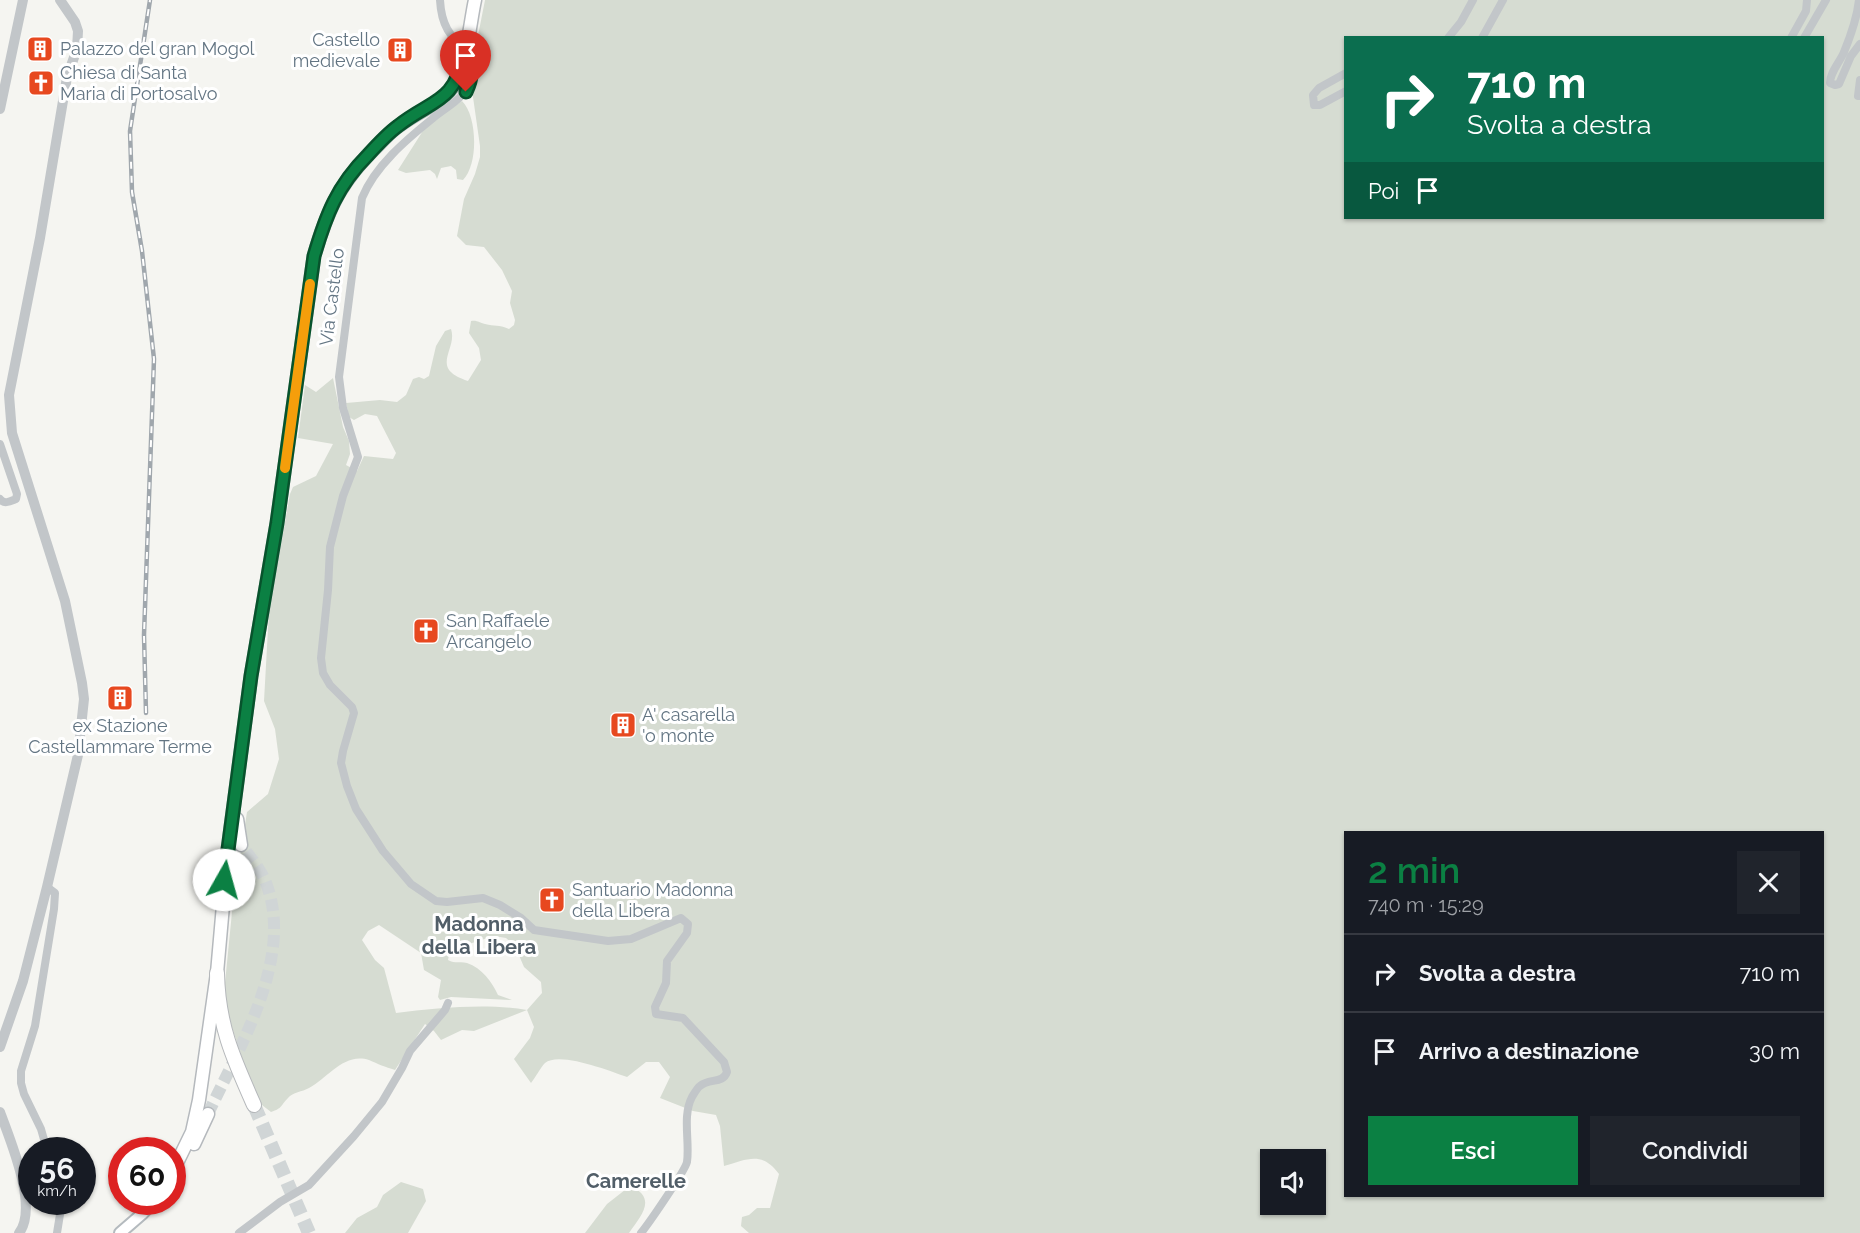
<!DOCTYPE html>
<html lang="it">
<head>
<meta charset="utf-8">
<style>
	body { margin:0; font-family:Raleway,sans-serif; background:#20242c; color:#f1f3f6; height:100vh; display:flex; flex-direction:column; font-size:22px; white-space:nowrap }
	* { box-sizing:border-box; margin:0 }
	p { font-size:20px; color:#9ea1a6 }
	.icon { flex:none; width:33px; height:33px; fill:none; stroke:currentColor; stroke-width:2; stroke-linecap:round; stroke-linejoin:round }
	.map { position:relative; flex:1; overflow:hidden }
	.panel { position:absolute; left:1344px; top:831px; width:480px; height:366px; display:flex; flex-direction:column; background:#171b24; border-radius:0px; box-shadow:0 2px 4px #0004 }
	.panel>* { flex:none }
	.banner { position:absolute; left:1344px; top:36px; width:480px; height:183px; border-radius:0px; box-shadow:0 2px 4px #0004; background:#0b6e4f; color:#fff; overflow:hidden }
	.controls { position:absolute; left:1260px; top:1149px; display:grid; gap:12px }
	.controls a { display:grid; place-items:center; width:66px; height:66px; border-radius:0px; background:#171b24; box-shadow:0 2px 4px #0004; font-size:30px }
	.speed { position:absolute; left:18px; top:1137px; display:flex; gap:12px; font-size:30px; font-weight:700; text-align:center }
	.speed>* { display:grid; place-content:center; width:78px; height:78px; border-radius:50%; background:#171b24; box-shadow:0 2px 4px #0004; line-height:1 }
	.speed small { font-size:15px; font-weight:400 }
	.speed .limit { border:9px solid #d22; background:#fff; color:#111 }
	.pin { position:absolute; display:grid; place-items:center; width:51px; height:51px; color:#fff; margin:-62px -26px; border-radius:50% 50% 50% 0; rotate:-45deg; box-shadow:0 0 6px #0007 }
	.pin .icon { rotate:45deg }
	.me { position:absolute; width:66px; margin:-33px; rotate:7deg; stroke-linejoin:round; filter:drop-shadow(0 0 4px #0008) }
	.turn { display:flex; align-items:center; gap:21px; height:126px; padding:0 24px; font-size:27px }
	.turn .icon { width:78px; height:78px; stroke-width:2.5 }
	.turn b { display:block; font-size:42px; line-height:51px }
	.then { display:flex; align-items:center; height:57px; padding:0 24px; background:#0003; gap:12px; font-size:22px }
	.round { display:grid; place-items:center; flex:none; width:63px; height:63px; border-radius:0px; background:#20242c }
	.overview { display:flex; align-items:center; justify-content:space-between; height:102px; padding:0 24px }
	h1 { font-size:36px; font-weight:600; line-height:45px; color:#0b8043 }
	.primary-button { display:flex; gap:12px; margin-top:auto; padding:12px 24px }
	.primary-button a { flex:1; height:69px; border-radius:0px; background:#0b8043; color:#fff; font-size:24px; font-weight:600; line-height:69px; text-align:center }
	.primary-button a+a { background:#20242c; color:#f1f3f6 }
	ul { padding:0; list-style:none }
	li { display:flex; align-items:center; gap:18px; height:78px; padding:0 24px; border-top:2px solid #363941 }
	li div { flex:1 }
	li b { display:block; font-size:22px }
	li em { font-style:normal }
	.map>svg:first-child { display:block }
	.green { fill:#d6dcd2; fill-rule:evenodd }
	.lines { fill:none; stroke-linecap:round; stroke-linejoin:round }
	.primary-tunnel { stroke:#d0d5d6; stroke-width:12; stroke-dasharray:12 6; stroke-linecap:butt }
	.trunk-tunnel { stroke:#d0d5d6; stroke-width:14; stroke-dasharray:14 7; stroke-linecap:butt }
	.secondary-casing { stroke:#b4babe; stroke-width:14 }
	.primary-casing { stroke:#b5b9bd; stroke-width:15 }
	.trunk-casing { stroke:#b5b8bb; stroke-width:16 }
	.minor { stroke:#c2c6c9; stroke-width:8 }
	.tertiary { stroke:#c2c6c9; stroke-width:10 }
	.secondary { stroke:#fff; stroke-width:10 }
	.primary { stroke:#fff; stroke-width:12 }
	.trunk { stroke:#fff; stroke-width:14 }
	.rail-casing { stroke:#a0a7ad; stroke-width:4.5 }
	.rail { stroke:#fff; stroke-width:2; stroke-dasharray:7; stroke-linecap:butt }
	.route-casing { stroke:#07532c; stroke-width:15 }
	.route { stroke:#0b8043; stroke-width:10 }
	.slow { stroke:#f59e0b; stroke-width:10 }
	.labels { text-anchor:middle; stroke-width:6; stroke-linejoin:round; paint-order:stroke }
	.poi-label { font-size:18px; fill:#637583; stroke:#fff; text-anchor:start }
	.street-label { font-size:18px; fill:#637583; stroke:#fff }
	.neighbourhood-label { font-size:20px; font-weight:bold; fill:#515e68; stroke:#fff }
</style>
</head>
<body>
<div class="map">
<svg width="1860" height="1233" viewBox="0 0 1860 1233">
	<rect width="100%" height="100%" fill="#f5f5f1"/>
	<path class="green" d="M485 0H1860V1233H749L741 1226 742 1217 749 1215 757 1208H770L779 1174C762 1151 748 1159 724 1166L720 1126 716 1115 693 1111 660 1098 670 1077 659 1062H646L627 1077C610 1071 559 1051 545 1063 540 1068 536 1077 531 1083L514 1059 530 1038 534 1027 527 1010 474 1031 462 1030 441 1040 434 1031 425 1024 395 1070C385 1067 378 1064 369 1060 344 1052 328 1078 309 1088 302 1092 293 1092 288 1098 280 1106 283 1108 271 1112L262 1105 244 1064 228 1015 224 993 233 902 247 812 268 794 279 759 275 729 264 701 269 611 290 494 293 487 316 476 333 444 298 438 305 385 316 392 333 378 343 427 349 441 350 454 346 465 357 471 364 456 393 459 396 453 377 416 365 414 354 420 349 417 346 403 380 400 397 402 406 395 413 379 419 377 424 379 429 376 436 346 445 331 451 329C458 350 428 368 468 381L481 360 479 348 469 333 471 321C478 320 479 323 485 324 495 327 498 324 509 329L514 325 515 320 510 303 512 291 502 270 484 247 466 245 457 236 464 199 475 174 480 157V146L472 90 475 80V51ZM1346 38H1822V218H1346ZM1346 832H1822V1196H1346ZM379 925 421 953 424 970 441 980 438 997 440 1000 451 997 512 1000 498 995C492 982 482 968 467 963 461 961 455 964 448 960L450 950 494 936 506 938 515 946 524 967 541 982 542 993 527 1010C486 1003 437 1008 396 1013L384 968 375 960 362 940 368 931ZM1270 1160H1316V1204H1270Z
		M462 101C477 115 479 164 463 180L457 179 456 170 451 166 441 168 437 179 435 174 430 170 406 173 398 170 426 126Z
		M401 1182 423 1189 426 1201 408 1233H345L357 1218 377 1207 383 1195Z
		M630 1186C658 1198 641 1216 629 1233H585L607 1204Z"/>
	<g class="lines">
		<path class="primary-tunnel" d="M208 1114C239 1047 295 958 266 883 261 869 250 857 241 845"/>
		<path class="trunk-tunnel" d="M254 1105 309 1233"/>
		<defs>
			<path id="secondary" d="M120 1233 142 1214 153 1202"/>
			<path id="primary" d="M237 819 241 845
				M194 1144 208 1114
				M172 1173 192 1132 199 1100 217 973 228 849 251 676 277 523 314 256C328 207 342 179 380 143 386 137 392 130 400 125 416 113 439 104 452 88 466 71 470 22 475 0"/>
			<path id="trunk" d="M217 973C218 1025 233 1058 254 1105"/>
		</defs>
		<use href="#secondary" class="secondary-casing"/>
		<use href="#primary" class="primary-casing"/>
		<use href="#trunk" class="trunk-casing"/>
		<path class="minor" d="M440 0C441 19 447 38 466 46
			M1859 0C1857 18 1851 35 1844 52 1840 62 1830 72 1830 83L1835 85 1839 84 1851 56 1860 44
			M1448 38 1461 22 1473 0
			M1482 38 1503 0
			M1791 38 1806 11 1807 0
			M1804 38 1826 0
			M464 55C469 63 474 71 471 80 464 100 447 106 432 119 406 140 375 166 362 198L339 377 343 408 358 457 343 496 330 547 328 590 321 658 323 673 330 685 352 707 354 713 343 751 341 763 347 786 356 809 383 851 411 884 436 901 447 902 483 898 500 905 521 918 534 930 608 941 631 939 681 918 688 924 687 933 667 961 666 983 655 1007 656 1014 683 1018 724 1062 727 1072C723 1084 709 1078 700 1086 697 1088 694 1094 692 1097 682 1116 690 1142 687 1162 685 1171 649 1223 641 1233
			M1346 73 1319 88 1313 95 1314 105H1320L1346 91
			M1860 80 1858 96H1860
			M0 444 17 494 16 499C11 501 4 505 0 499
			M47 1150 41 1129 24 1094 21 1083V1071L35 1026 54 909 55 893 47 887
			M57 1233 62 1202
			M239 1233 280 1202 309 1185 354 1136 382 1102 402 1068 410 1051 445 1010 448 1003"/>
		<path class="tertiary" d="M0 109 23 0
			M0 1047 23 981 47 887 78 755 84 699 82 683 65 601 12 433 9 395 40 238 67 77 77 49 78 31 75 22 60 0
			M0 1112C10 1140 39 1207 19 1233"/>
		<use href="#secondary" class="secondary"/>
		<use href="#primary" class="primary"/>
		<use href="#trunk" class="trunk"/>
		<defs>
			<path id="rail" d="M146 713 144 635 154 359 142 251 132 192 130 131 150 0"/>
		</defs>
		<use href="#rail" class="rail-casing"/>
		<use href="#rail" class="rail"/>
	</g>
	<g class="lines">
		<defs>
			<path id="route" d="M224 880 251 676 277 523 314 256C326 215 337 186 368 155 377 145 387 134 398 126 432 99 454 104 464 55 473 69 473 77 466 92"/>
		</defs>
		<use href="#route" class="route-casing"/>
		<use href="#route" class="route"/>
		<path class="slow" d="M285 468 310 284"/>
	</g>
	<defs>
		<symbol id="building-square" viewBox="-11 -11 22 22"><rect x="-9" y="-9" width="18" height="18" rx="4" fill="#e7481f" stroke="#fff"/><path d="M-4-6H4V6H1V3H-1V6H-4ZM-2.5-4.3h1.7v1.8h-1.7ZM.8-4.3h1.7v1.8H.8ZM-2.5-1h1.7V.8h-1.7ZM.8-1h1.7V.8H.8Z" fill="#fff"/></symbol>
		<symbol id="church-square" viewBox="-11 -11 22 22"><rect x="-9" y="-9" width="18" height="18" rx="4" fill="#e7481f" stroke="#fff"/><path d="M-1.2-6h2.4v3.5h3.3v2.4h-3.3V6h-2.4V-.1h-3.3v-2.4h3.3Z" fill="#fff"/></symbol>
	</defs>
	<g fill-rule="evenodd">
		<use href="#building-square" x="25" y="34" width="30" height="30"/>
		<use href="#building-square" x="385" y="35" width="30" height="30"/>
		<use href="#church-square" x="26" y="68" width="30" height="30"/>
		<use href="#church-square" x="411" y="616" width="30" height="30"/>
		<use href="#building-square" x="105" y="683" width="30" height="30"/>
		<use href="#building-square" x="608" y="710" width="30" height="30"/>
		<use href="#church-square" x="537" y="885" width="30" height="30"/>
	</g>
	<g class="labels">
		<g class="poi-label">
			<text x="380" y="46" text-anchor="end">Castello<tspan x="380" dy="21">medievale</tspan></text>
			<text x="60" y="55">Palazzo del gran Mogol</text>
			<text x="60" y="79">Chiesa di Santa<tspan x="60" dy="21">Maria di Portosalvo</tspan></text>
			<text x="446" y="627">San Raffaele<tspan x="446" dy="21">Arcangelo</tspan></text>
			<text x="642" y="721">A' casarella<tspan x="642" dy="21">'o monte</tspan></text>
			<text x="120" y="732" text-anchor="middle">ex Stazione<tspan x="120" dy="21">Castellammare Terme</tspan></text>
			<text x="572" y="896">Santuario Madonna<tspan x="572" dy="21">della Libera</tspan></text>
		</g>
		<g class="street-label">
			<text transform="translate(332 297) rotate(-83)" y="6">Via Castello</text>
		</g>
		<g class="neighbourhood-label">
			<text x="479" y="931">Madonna<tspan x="479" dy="23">della Libera</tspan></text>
			<text x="636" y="1188">Camerelle</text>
		</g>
	</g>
</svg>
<div class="controls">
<a><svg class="icon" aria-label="sound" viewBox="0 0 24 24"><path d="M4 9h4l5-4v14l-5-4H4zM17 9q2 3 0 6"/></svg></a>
</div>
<div class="speed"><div>56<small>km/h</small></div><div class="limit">60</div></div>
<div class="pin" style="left:466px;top:92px;background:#d93025"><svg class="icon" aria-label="arrive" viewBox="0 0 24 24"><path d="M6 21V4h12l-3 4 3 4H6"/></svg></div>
<svg class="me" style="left:224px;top:880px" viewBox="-20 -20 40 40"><circle r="19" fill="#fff"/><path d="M0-13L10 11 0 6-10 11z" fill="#0b8043"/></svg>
<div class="banner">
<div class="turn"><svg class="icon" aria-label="right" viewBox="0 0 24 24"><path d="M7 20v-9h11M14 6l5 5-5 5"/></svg><div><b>710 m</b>Svolta a destra</div></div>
<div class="then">Poi<svg class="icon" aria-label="arrive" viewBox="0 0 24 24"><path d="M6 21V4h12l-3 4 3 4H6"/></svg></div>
</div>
<section class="panel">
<div class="overview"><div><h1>2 min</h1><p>740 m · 15:29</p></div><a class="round"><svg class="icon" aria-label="close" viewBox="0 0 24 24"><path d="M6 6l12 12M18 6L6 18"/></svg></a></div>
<ul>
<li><svg class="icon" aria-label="right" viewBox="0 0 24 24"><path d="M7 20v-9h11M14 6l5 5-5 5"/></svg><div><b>Svolta a destra</b></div><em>710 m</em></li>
<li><svg class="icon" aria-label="arrive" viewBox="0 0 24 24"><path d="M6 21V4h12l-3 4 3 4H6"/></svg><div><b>Arrivo a destinazione</b></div><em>30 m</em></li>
</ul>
<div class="primary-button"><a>Esci</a><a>Condividi</a></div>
</section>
</div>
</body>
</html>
